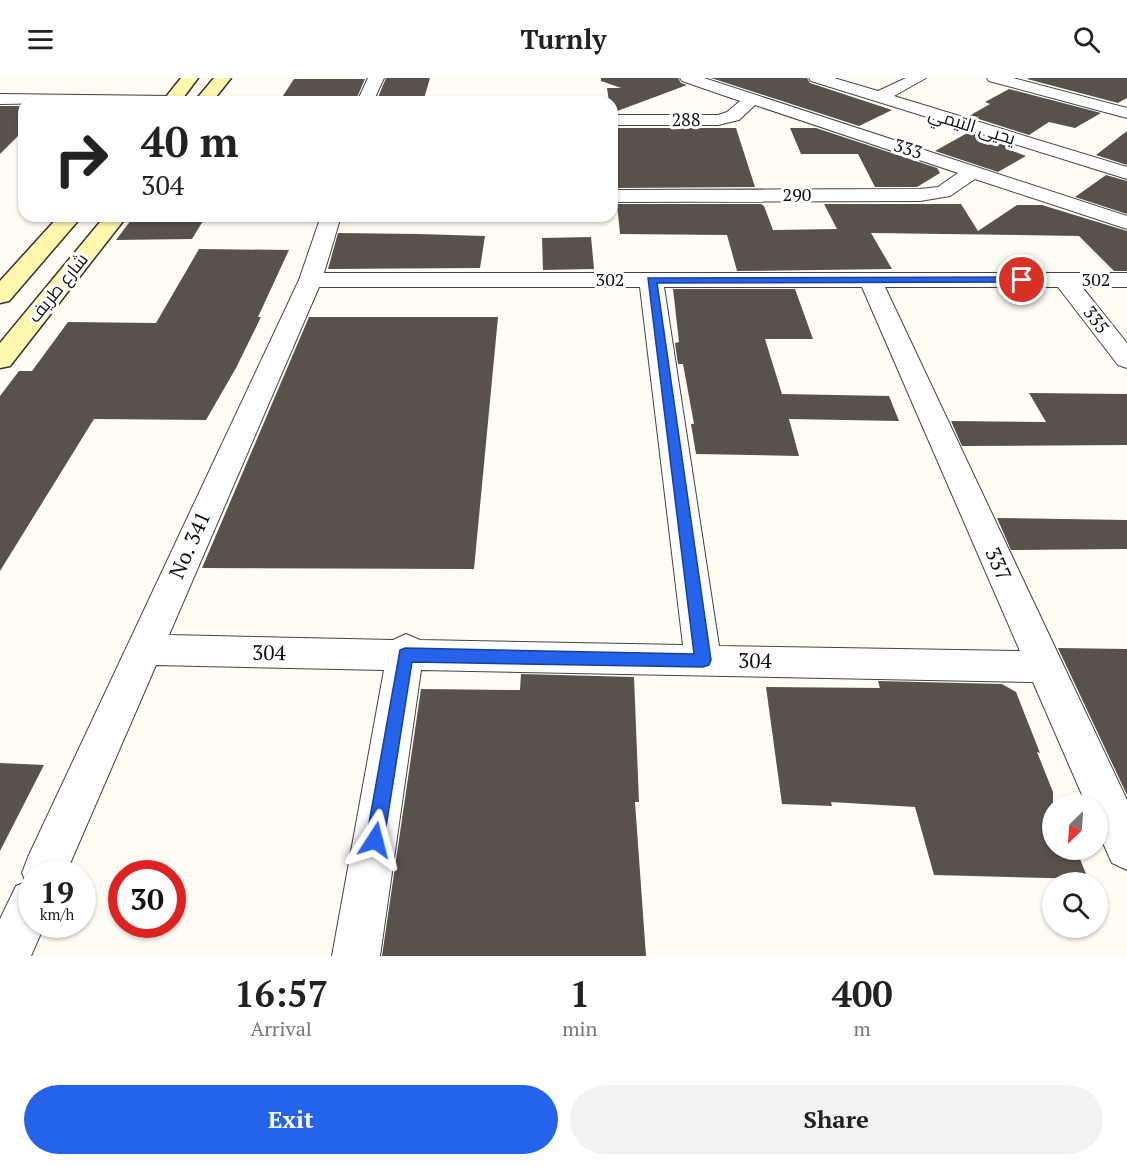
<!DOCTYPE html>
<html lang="en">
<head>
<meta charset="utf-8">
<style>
	body { margin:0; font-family:"PT Serif",Cairo,serif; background:#f2f2f2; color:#222; height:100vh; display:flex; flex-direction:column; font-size:22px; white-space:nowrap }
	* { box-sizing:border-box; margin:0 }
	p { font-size:20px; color:#767676 }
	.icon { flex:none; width:33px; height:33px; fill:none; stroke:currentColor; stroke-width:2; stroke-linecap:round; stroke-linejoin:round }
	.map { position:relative; height:878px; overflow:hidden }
	.panel { display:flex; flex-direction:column; background:#fff; flex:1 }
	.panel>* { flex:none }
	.hud { position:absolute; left:18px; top:18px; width:600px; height:126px; border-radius:18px; box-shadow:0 2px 4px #0004; background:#fff; color:#222; overflow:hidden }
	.needle { width:39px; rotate:205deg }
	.fabs { position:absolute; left:1042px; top:716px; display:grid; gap:12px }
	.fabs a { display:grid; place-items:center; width:66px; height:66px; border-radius:50%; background:#fff; box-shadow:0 2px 4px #0004; font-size:30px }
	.speed { position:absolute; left:18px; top:782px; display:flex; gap:12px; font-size:30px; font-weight:700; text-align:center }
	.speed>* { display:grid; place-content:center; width:78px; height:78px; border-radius:50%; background:#fff; box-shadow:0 2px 4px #0004; line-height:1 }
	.speed small { font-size:15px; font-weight:400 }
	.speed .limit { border:9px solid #d22; background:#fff; color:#111 }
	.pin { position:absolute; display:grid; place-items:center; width:51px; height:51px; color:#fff; margin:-26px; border:3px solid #fff; border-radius:50%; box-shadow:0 2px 6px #0007 }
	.me { position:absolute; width:66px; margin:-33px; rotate:9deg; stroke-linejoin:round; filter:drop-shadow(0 0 4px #0008) }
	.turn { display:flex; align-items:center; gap:21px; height:126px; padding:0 24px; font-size:27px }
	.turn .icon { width:78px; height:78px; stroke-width:2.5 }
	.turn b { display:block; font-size:42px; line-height:51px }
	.eta { display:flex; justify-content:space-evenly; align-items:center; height:102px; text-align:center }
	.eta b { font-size:36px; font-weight:800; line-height:42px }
	.button { display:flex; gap:12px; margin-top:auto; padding:12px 24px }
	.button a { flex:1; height:69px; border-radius:36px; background:#2563eb; color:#fff; font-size:24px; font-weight:800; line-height:69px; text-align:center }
	.button a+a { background:#f2f2f2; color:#222 }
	header { display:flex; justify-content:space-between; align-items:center; height:78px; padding:0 24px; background:#fff; font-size:27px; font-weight:800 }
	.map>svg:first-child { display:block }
	.building { fill:#59514c }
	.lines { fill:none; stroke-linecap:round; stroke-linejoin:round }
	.street-casing { stroke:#434343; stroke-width:2 }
	.secondary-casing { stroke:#323232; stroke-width:3 }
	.street { fill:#fff; fill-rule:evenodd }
	.secondary { fill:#fff7ae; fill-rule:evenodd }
	.route { fill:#2563eb; stroke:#184099; stroke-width:1.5 }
	.labels { text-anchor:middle; stroke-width:6; stroke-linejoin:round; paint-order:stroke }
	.far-street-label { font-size:18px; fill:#101010; stroke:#fff }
	.street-label { font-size:21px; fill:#101010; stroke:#fff }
</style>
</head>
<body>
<header><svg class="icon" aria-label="menu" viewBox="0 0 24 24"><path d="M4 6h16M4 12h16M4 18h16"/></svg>Turnly<svg class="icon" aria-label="search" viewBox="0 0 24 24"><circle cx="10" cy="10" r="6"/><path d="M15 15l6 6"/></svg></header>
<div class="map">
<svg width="1127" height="878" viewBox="0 0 1127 878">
	<rect width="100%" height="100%" fill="#fffdf3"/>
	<path class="building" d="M386 0H430L423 24H376Z
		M601 0H678L681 5 687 7 612 35V24H609L607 10H621L601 3Z
		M711 0H807L810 5 892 32 859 48Z
		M1029 0H1127V20L1118 25 1027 1Z
		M294 1H365L355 24H279Z
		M1009 11 1101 35 1075 50 1049 44 1029 57 969 38 990 26 985 24Z
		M0 28H24V52L0 76Z
		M612 50H736L755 109 615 110 612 108Z
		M790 50H816L937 90 940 95 917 109H875L858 76H801Z
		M1127 53V87L1096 77Z
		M969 54 1012 68 1007 71 1026 78 998 94 935 73Z
		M1106 97 1127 103V136L1075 119Z
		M617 126H761L764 128 773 152 837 151 824 126H961L978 153 1017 127H1042L1127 153V193H1114L1079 158 871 155 892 191 737 193 727 157 620 156Z
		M134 138H206L192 161 116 162Z
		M338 155 418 156 485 158 480 190 328 191Z
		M591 159 594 191 543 192 542 160Z
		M199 171 289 172 258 239H261L236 290 206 342 94 341 0 493V318L19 293H32L68 244 156 245Z
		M673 211H795L813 261H765L782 316 889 318 899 343 789 341 799 378 696 376 691 346H694L683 286H678L675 265 679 264Z
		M309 239H498L474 491 202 490Z
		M1029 315 1127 316V367L962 368 951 343 1046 344Z
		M997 440 1127 442V471L1011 472Z
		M1058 570 1127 571V717Z
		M521 596 634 599 639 724H635L646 878H382L421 611 520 612Z
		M878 603 1002 606 1016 614 1040 675 1037 674 1053 714V771H1076L1088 801 934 797 915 729 831 724 832 728 782 726 766 609 880 610Z
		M0 685 44 687 0 773Z"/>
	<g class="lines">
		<defs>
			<path id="street" d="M368 0H384L373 24H357Z
				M680 0H704L1127 138V151L975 101 950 118 920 123 612 124V112L920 111 938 109 958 95 755 27 739 42 718 47H612V37H718L727 34 740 23 682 3Z
				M809 0H834L878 13 906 0H926L894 18 1127 89V101L811 3Z
				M987 0H1013L1127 30V40L989 3Z
				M0 16 172 18 180 23 0 26Z
				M321 138H341L324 195H1127V209H1082L1127 265V290L1118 287 1058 209H885L1127 722V792L1112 785 1098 754V726H1086L1033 604 421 592 380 878H332L384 592 156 587 66 795H32V846H45L31 878H0V841L16 808 26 804 22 795 28 779 299 202ZM319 209H640L683 567 420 562 406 556 393 562 169 557ZM664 209H862L1020 573 719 568Z"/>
			<path id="secondary" d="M181 0H198L180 24H162Z
				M214 0H231L212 24H194Z
				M59 138H82L9 223 0 225V203Z
				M105 138H127L10 288 0 290V265Z"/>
		</defs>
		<use href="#street" class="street-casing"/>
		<use href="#secondary" class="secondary-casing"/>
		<use href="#street" class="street"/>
		<use href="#secondary" class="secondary"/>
	</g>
	<path class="route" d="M1022 199H1025V204L657 205 711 582 709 587 703 589 412 584 384 762 382 769 375 772 368 769 366 762 400 572 405 570 694 576 648 200Z"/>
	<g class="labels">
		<g class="far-street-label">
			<text transform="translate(686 42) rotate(-1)" y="6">288</text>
			<text transform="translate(972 48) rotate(17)" y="6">يحيى التيمي</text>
			<text transform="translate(908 71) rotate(18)" y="6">333</text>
			<text x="797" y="123">290</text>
			<text x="610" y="208">302</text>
			<text x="1096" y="208">302</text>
			<text transform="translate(58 210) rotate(-51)" y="6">شارع طريف</text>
			<text transform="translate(1096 242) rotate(53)" y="6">335</text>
		</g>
		<g class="street-label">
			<text transform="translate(190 467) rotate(-66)" y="7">No. 341</text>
			<text transform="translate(998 486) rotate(66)" y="7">337</text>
			<text transform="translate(269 575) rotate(1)" y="7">304</text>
			<text transform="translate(755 583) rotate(1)" y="7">304</text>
		</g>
	</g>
</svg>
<div class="fabs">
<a><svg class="needle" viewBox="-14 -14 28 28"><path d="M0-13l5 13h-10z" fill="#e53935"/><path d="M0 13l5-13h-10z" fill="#767676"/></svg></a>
<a><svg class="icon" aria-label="search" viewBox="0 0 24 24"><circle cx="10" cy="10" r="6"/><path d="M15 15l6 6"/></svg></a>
</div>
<div class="speed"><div>19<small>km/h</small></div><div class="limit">30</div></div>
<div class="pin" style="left:1022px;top:202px;background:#d93025"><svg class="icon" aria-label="arrive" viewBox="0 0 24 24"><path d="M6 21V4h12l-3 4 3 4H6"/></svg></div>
<svg class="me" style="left:375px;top:762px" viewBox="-20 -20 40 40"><path d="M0-17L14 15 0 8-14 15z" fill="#2563eb" stroke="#fff" stroke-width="4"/></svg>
<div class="hud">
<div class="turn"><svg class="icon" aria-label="right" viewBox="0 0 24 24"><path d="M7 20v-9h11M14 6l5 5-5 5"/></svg><div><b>40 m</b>304</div></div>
</div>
</div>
<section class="panel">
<div class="eta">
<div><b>16:57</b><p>Arrival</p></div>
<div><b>1</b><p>min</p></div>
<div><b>400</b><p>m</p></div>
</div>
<div class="button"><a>Exit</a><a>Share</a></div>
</section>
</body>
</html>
